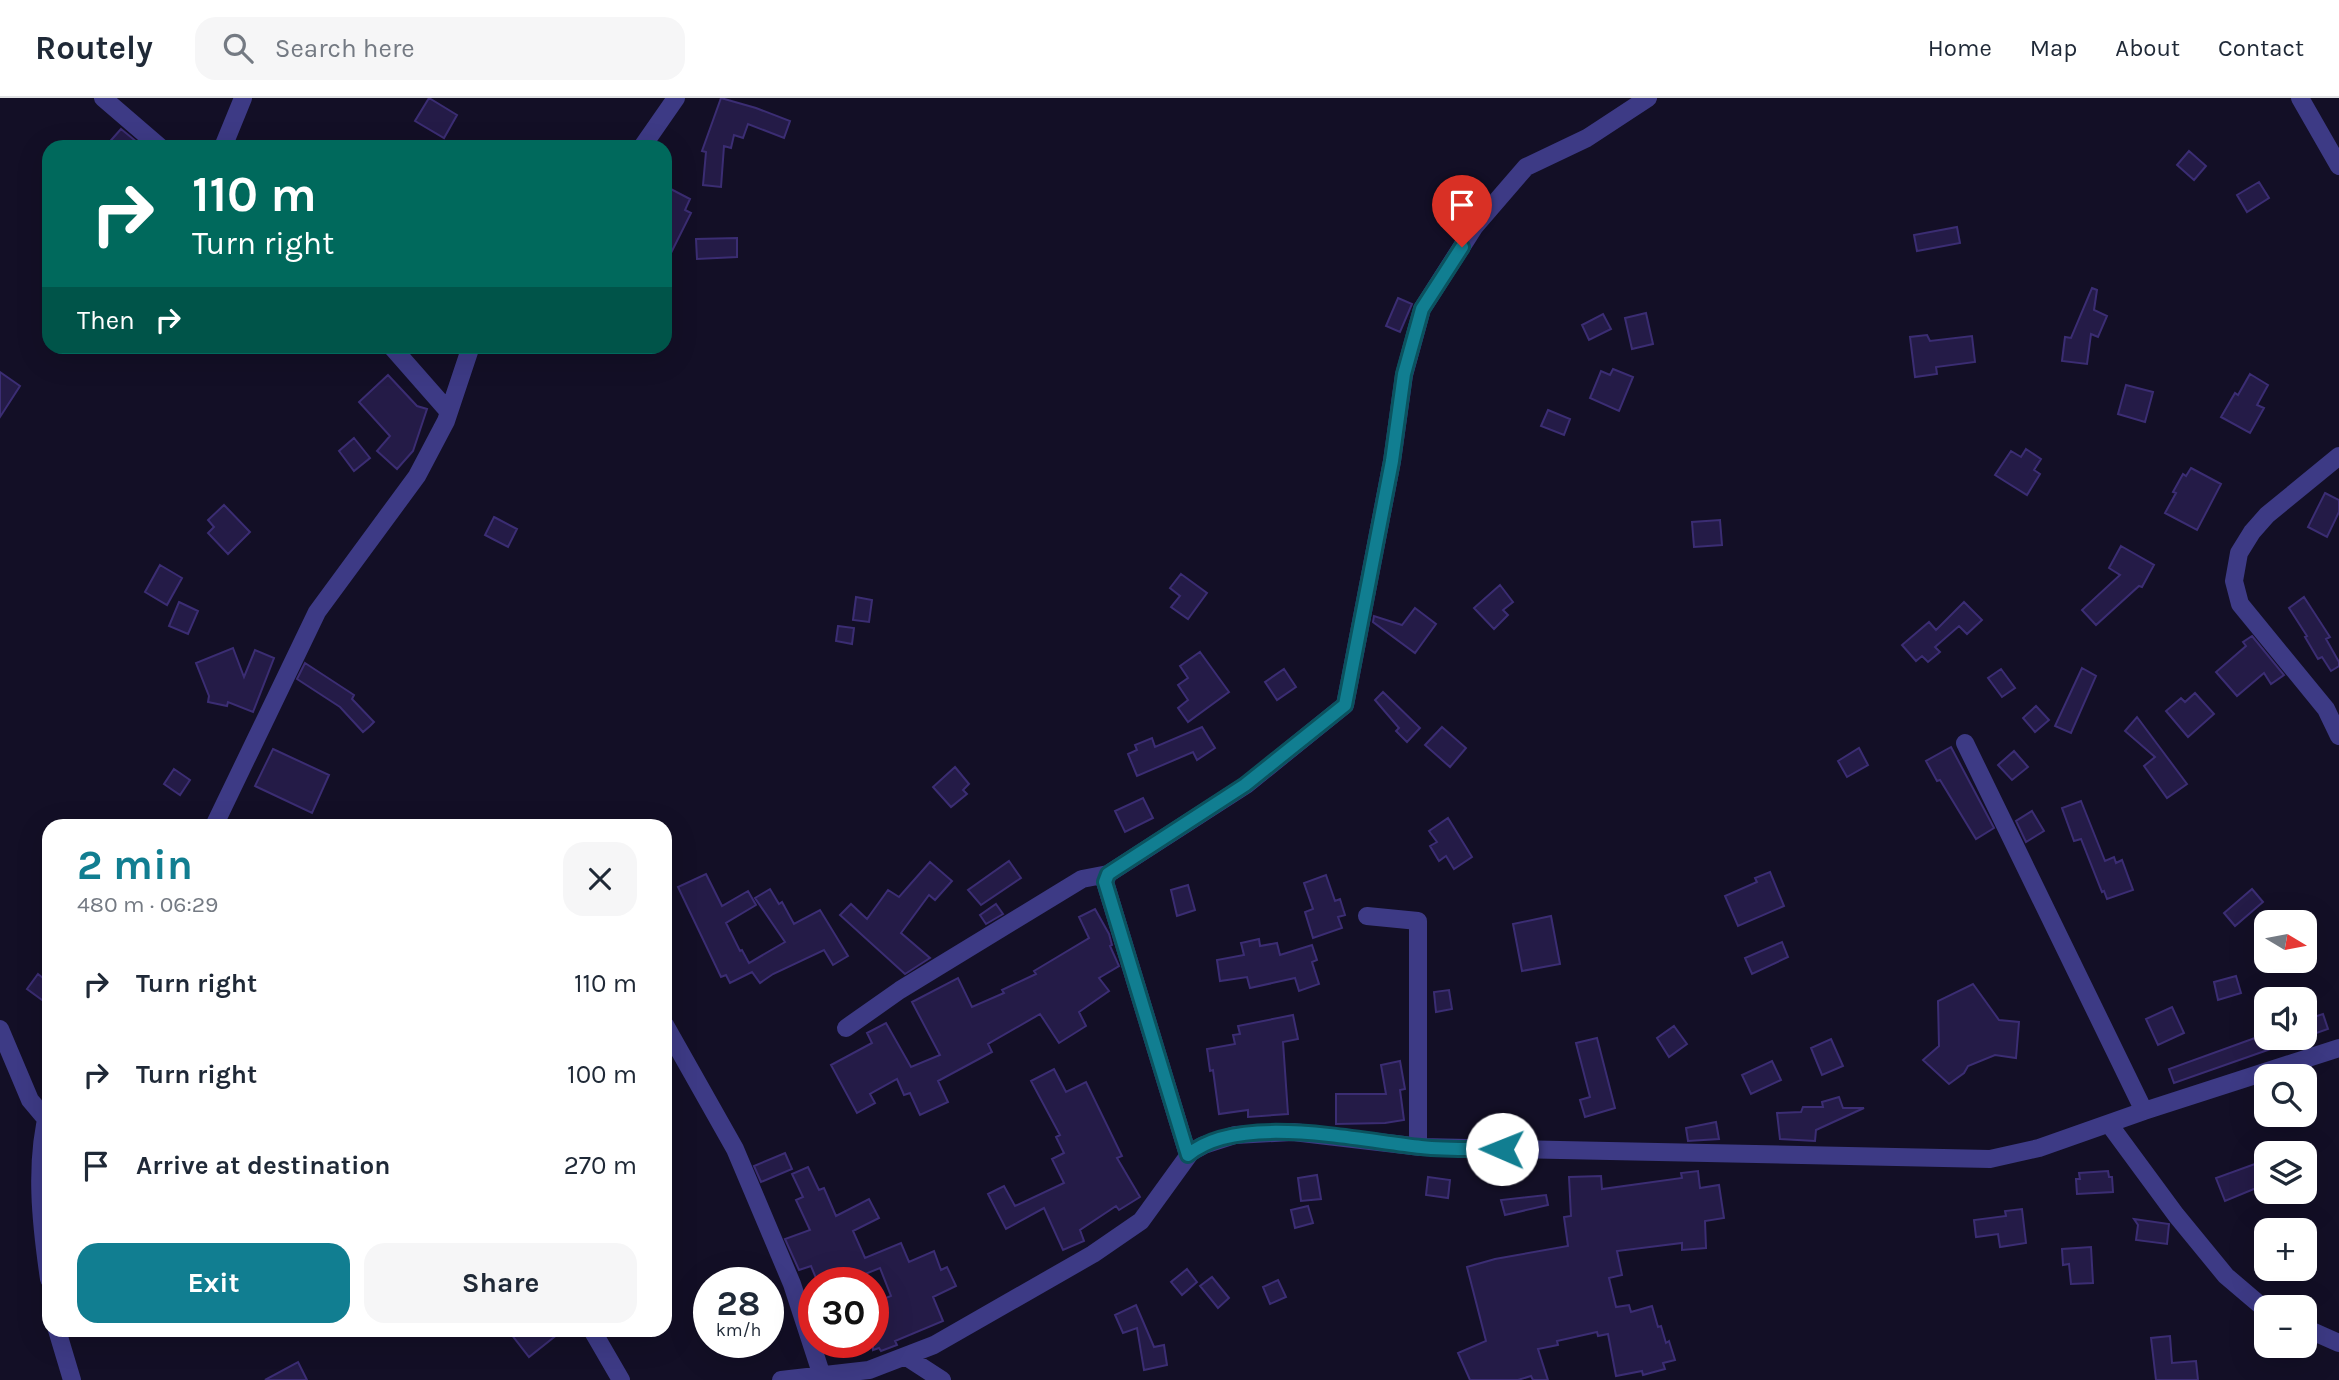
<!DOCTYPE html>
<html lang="en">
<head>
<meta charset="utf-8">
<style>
	body { margin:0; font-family:Karla,sans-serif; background:#f6f6f7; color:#1f2937; height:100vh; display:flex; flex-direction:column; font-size:26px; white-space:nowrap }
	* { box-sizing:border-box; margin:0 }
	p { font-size:23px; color:#747a83 }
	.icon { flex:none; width:38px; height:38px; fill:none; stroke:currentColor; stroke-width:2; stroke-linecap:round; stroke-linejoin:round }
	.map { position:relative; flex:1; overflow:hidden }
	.side { position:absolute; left:42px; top:721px; width:630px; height:518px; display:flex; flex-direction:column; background:#fff; border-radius:21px; box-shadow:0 7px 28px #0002 }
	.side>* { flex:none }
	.guide { position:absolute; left:42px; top:42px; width:630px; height:214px; border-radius:21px; box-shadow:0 7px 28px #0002; background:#00695c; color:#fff; overflow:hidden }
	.needle { width:46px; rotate:100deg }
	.fabs { position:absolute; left:2254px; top:812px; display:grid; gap:14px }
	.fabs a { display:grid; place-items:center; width:63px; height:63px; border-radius:14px; background:#fff; box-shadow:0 7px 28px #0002; font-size:35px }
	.speed { position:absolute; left:693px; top:1169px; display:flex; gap:14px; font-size:35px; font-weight:700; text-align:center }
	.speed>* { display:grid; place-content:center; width:91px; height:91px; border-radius:50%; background:#fff; box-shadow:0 7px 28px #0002; line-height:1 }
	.speed small { font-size:18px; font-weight:400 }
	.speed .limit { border:10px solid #d22; background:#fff; color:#111 }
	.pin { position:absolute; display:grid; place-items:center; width:60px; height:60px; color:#fff; margin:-72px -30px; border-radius:50% 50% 50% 0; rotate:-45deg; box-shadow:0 0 7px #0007 }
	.pin .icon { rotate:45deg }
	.me { position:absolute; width:77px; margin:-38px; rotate:271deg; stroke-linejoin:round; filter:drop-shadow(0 0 5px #0008) }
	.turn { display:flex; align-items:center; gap:24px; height:147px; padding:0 35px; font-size:32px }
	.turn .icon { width:91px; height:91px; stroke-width:2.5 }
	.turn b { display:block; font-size:49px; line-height:60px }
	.then { display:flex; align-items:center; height:66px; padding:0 35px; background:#0003; gap:14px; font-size:26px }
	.round { display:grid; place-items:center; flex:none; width:74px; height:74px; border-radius:21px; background:#f6f6f7 }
	.summary { display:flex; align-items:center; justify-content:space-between; height:119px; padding:0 35px }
	h1 { font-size:42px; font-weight:700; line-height:52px; color:#117e91 }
	.button { display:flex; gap:14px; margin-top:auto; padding:14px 35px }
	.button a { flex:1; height:80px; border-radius:21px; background:#117e91; color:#fff; font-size:28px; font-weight:700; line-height:80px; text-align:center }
	.button a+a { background:#f6f6f7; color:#1f2937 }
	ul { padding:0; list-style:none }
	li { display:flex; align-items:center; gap:21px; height:91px; padding:0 35px }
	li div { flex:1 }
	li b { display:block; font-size:26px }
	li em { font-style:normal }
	header { display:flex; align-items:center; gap:42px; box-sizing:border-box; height:98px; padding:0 35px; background:#fff; border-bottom:2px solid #e0e1e3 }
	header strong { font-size:33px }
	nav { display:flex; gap:38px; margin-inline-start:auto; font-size:24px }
	.search { width:490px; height:63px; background:#f6f6f7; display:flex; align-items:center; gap:18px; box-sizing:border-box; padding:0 24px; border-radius:21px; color:#747a83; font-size:26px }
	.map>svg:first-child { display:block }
	.building { fill:#241b47; stroke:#3b2d73; stroke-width:2 }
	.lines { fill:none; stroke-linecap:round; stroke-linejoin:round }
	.minor { stroke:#3d3a85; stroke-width:18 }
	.route-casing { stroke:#0b525e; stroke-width:18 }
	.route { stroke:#117e91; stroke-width:12 }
</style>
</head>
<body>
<header>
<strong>Routely</strong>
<div class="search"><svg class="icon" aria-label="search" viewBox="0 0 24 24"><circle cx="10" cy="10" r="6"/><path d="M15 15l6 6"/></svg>Search here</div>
<nav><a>Home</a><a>Map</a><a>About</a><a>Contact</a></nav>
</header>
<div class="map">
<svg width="2339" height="1282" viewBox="0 0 2339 1282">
	<rect width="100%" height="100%" fill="#130f26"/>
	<path class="building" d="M429 0 457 17 444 40 415 23Z
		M721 0 756 10 790 23 784 40 748 26 743 40 734 37 731 50 724 48 721 89 703 87 706 54 702 53Z
		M121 31 143 49H105Z
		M2189 53 2206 68 2194 82 2177 67Z
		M2259 84 2269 100 2247 114 2237 97Z
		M665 88 690 101 685 112 691 115 665 167Z
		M1957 129 1960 145 1917 153 1914 137Z
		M737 140V159L697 161 696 141Z
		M2092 190 2097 192 2094 212 2107 218 2098 239 2091 236 2087 266 2062 263 2065 239 2071 240Z
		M1398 200 1412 206 1400 234 1386 228Z
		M1646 215 1653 246 1632 251 1625 220Z
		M1603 216 1611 231 1589 242 1582 227Z
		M1927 237 1930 243 1972 238 1975 264 1936 269 1937 276 1915 279 1910 239Z
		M1613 271 1633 279 1619 313 1590 300 1601 273 1610 277Z
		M0 274 20 288 0 319Z
		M2250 276 2268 287 2257 307 2264 310 2250 335 2221 319 2235 295 2238 297Z
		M388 277 417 308 427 311 413 353 397 371 377 353 390 338 359 304Z
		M2126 287 2153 294 2145 324 2118 316Z
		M1548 312 1570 321 1564 337 1541 328Z
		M354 340 370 360 354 373 339 353Z
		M2026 351 2041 361 2034 372 2040 376 2027 397 1995 377 2011 353 2021 359Z
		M2191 370 2221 386 2197 432 2165 415 2176 395 2173 394 2183 376 2186 378Z
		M2325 395 2339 402V414L2327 439 2308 429Z
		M224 407 250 434 228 456 208 435 214 429 208 422Z
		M494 419 517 431 508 449 485 437Z
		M1720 422 1722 447 1694 449 1692 424Z
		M2121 448 2154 467 2142 489 2139 488 2096 527 2082 512 2120 477 2109 470Z
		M160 467 182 480 167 507 145 494Z
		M1181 476 1207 495 1188 521 1171 509 1180 498 1170 490Z
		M1500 487 1513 504 1503 512 1508 517 1494 531 1474 510Z
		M856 499 872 502 869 524 853 522Z
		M2304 499 2330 539 2326 541 2339 564V568L2331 573 2322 559 2318 561 2305 539 2307 538 2289 510Z
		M179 504 198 513 188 536 169 528Z
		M1964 504 1982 522 1967 536 1959 528 1935 549 1940 554 1928 564 1922 558 1916 563 1902 547 1929 524 1936 532Z
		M1415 510 1436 526 1415 555 1373 524 1374 518 1402 527Z
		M838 528 854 530 852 546 836 543Z
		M2252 538 2284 577 2271 586 2264 575 2237 598 2216 574 2246 548 2243 544Z
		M233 550 244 579 255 552 274 560 253 614 228 604 227 608 208 604 209 598 196 565Z
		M1200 554 1229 594 1188 624 1178 610 1188 602 1178 587 1188 580 1180 568Z
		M305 565 354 597 352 601 374 624 370 628 363 634 340 609 297 581Z
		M2082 570 2096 578 2071 635 2055 628Z
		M1284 571 1296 589 1277 602 1265 584Z
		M2001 571 2015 590 2002 599 1988 580Z
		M1383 594 1420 630 1407 644 1396 633 1399 630 1375 602Z
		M2195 595 2214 616 2188 639 2166 613 2181 600 2185 604Z
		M2036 608 2049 622 2035 634 2023 620Z
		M2137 619 2187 686 2167 700 2144 668 2155 659 2125 633Z
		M1202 629 1215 650 1197 662 1193 654 1137 678 1128 656 1137 652 1135 647 1152 640 1155 649Z
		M1442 629 1466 650 1450 669 1425 647Z
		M1951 649 1994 730 1976 741 1940 682 1937 683 1926 663Z
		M1859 650 1868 667 1847 679 1838 663Z
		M273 651 329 677 312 715 255 688Z
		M2014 653 2028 669 2012 682 1998 667Z
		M955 669 969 686 963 692 967 696 951 709 933 689Z
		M174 671 190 682 180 697 164 686Z
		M1143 700 1153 720 1125 734 1115 713Z
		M2081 703 2105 763 2114 759 2116 765 2122 762 2133 792 2107 801 2104 793 2102 794 2081 741 2074 743 2062 710Z
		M2032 713 2044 733 2026 744 2016 723Z
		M1448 720 1472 759 1454 771 1446 758 1439 763 1430 748 1437 744 1429 733Z
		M1009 763 1021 780 981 807 968 792Z
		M930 764 952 783 935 802 929 797 901 835 930 860 905 876 840 817 851 806 867 821 888 792 899 799Z
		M1770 774 1784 808 1738 828 1725 798 1757 784 1755 780Z
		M706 776 722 808 748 793 756 807 726 825 740 853 742 852 749 865 785 844 755 800 770 791 779 806 782 804 794 826 820 812 848 858 833 867 824 852 773 876 760 885 752 874 730 885 726 877 721 879 678 789Z
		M1326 777 1335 803 1340 801 1345 817 1338 819 1342 830 1313 840 1305 814 1313 811 1304 785Z
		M1188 787 1195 812 1177 818 1171 792Z
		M2252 791 2263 804 2235 828 2224 815Z
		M996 806 1003 816 986 826 980 817Z
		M1095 811 1109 836 1112 847 1110 848 1119 868 1099 880 1109 893 1079 914 1086 928 1059 945 1040 916 988 946 992 954 938 983 948 1004 920 1017 910 995 904 997 897 981 870 996 875 1005 857 1015 831 967 872 945 867 935 886 925 911 969 940 957 912 904 958 880 972 909 1004 895 1002 892 1036 876 1034 873 1089 840 1079 819Z
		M1551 818 1560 866 1522 873 1513 826Z
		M1259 841 1260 848 1277 845 1280 857 1312 847 1317 862 1312 864 1319 886 1299 893 1295 880 1250 890 1247 879 1220 883 1217 862 1244 857 1241 845Z
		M1782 844 1788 859 1752 876 1745 860Z
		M38 876 49 885V907L27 891Z
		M2236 878 2241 895 2218 902 2214 884Z
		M1973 886 1999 922 2019 924 2016 960 1995 957 1968 968 1964 975 1949 986 1923 962 1939 948 1938 903Z
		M1449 892 1452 911 1436 914 1434 894Z
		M2172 909 2184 935 2158 947 2146 921Z
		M2323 916 2328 931 2305 939V922Z
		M1293 917 1298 941 1283 944 1288 1016 1248 1019V1012L1219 1016 1213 972 1210 973 1207 951 1235 946 1233 937 1240 936 1238 928Z
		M1674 928 1687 946 1669 959 1657 940Z
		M2266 936V940H2296V942L2174 985 2169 971Z
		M1597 940 1615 1010 1585 1019 1580 1002 1590 999 1576 945Z
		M1831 941 1843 968 1822 977 1811 950Z
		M1400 963 1405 991 1400 992 1404 1022 1385 1025 1336 1026V996H1386L1381 967Z
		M1772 963 1781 982 1751 996 1742 977Z
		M1054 971 1066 994 1086 984 1122 1058 1117 1060 1140 1099 1119 1112 1116 1108 1080 1132 1084 1143 1063 1152 1044 1110 1006 1131 988 1096 1004 1088 1015 1108 1064 1085 1052 1061 1064 1055 1056 1039 1060 1037 1031 983Z
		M1839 999 1843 1010H1864L1816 1032 1815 1043 1780 1041 1777 1015 1801 1014 1803 1009H1823L1822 1004Z
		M1716 1024 1719 1041 1688 1043 1686 1030Z
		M785 1055 792 1071 761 1084 754 1068Z
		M2266 1062V1086L2225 1103 2216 1080Z
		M808 1069 819 1092 824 1090 836 1118 869 1101 879 1120 853 1133 865 1160 901 1145 909 1164 934 1153 941 1172 947 1169 956 1188 933 1199 943 1223 895 1243 897 1247 881 1253 879 1250 873 1252V1205L891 1198 880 1170 843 1185H818L811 1168 799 1172 785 1141 810 1132 796 1102 803 1099 792 1076Z
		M1698 1073 1700 1090 1719 1087 1724 1120 1705 1123 1706 1150 1682 1152V1145L1617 1153 1622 1177 1609 1180 1616 1209 1629 1207 1631 1214 1652 1208 1658 1229 1661 1228 1666 1245 1669 1243 1675 1262 1663 1265 1665 1271 1643 1277 1642 1273 1616 1278 1608 1236 1598 1238 1597 1234 1557 1243 1558 1247 1538 1251 1548 1282H1533L1531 1278 1518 1282H1470L1458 1255 1486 1243 1467 1169 1495 1161 1568 1148 1564 1119 1571 1118 1569 1079 1601 1078 1602 1091 1682 1080 1681 1075Z
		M2108 1073 2109 1079H2112L2113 1094 2077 1096 2076 1081H2080L2079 1075Z
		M1317 1077 1321 1101 1301 1103 1298 1080Z
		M1428 1079 1450 1082 1448 1100 1426 1097Z
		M1546 1097 1548 1107 1505 1117 1501 1102Z
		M1308 1108 1313 1125 1295 1130 1291 1112Z
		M2022 1111 2026 1145 2000 1149 1998 1136 1976 1139 1974 1122 2006 1118 2005 1113Z
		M2134 1121 2169 1126 2167 1146 2136 1142 2138 1127Z
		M2091 1149 2093 1185 2071 1186 2069 1166 2063 1167 2062 1151Z
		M1187 1171 1197 1184 1182 1197 1171 1184Z
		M1212 1179 1229 1200 1218 1210 1200 1188Z
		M1278 1182 1286 1199 1270 1206 1263 1189Z
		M1136 1207 1154 1249 1164 1247 1167 1267 1144 1272 1137 1230 1123 1235 1115 1217Z
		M508 1232H563L529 1259Z
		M2170 1238 2172 1265 2196 1263 2198 1282H2156L2151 1240Z
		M298 1264 307 1282H265Z"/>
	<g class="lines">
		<path class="minor" d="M103 0 160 49
			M2300 0 2339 68
			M223 49 243 0
			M642 49 676 0
			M391 248 449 314
			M2339 358 2267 417 2252 434 2239 455 2234 483 2240 506 2326 611 2339 638
			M1965 645 2144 1013
			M214 728 317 514 417 378 446 323 471 248
			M1367 818 1418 823V1049
			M665 927 735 1051 792 1186 822 1278
			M846 930 900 892 1082 781 1108 776
			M0 931 30 1002 46 1021
			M49 1010C34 1064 41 1126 49 1181
			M2109 1026 2176 1117 2226 1178 2266 1212
			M1188 1057 1105 784 1108 776 1246 687 1345 607 1392 363 1404 277 1422 211 1475 128 1526 69 1587 40 1648 0
			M2305 1230 2339 1245
			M57 1232 72 1282
			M592 1232 621 1282
			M905 1258 942 1282
			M781 1282 869 1272 934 1247 1093 1156 1141 1123 1191 1054 1204 1047 1235 1037 1293 1034 1421 1049 1990 1061 2039 1050 2144 1013 2339 950"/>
	</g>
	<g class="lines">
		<defs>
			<path id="route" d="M1462 149 1422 211 1404 276 1392 363 1345 607 1245 687 1114 772 1108 776 1105 784 1188 1057C1238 1014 1360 1043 1421 1049 1447 1052 1475 1051 1502 1051"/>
		</defs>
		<use href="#route" class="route-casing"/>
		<use href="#route" class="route"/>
	</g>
</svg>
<div class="fabs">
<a><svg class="needle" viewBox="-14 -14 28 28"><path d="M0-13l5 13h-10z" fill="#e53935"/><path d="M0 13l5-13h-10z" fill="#747a83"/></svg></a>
<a><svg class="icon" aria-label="sound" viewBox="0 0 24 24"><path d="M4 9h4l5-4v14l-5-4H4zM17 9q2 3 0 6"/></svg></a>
<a><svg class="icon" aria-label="search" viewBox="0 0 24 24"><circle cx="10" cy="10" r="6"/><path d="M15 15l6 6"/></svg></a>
<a><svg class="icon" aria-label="layers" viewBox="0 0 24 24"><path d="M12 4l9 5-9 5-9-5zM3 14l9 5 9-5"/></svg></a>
<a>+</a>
<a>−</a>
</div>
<div class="speed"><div>28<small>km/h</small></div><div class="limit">30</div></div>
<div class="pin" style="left:1462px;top:149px;background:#d93025"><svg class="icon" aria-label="arrive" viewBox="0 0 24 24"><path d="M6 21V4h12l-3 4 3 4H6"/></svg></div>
<svg class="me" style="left:1502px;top:1051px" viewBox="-20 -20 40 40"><circle r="19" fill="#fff"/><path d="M0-13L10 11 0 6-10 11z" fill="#117e91"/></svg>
<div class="guide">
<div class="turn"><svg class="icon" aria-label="right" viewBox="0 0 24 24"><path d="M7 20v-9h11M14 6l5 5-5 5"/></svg><div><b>110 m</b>Turn right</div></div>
<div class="then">Then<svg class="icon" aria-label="right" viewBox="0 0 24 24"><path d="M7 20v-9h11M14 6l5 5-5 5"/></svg></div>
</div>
<section class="side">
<div class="summary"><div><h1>2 min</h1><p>480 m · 06:29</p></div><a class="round"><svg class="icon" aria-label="close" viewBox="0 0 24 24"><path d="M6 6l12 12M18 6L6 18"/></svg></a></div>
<ul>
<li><svg class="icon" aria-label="right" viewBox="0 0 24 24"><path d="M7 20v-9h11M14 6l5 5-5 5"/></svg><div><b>Turn right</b></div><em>110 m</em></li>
<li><svg class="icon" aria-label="right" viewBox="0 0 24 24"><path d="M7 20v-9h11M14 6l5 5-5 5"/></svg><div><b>Turn right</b></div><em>100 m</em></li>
<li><svg class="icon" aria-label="arrive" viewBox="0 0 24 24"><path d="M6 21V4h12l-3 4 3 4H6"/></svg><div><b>Arrive at destination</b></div><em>270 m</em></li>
</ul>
<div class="button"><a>Exit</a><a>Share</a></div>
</section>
</div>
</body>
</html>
